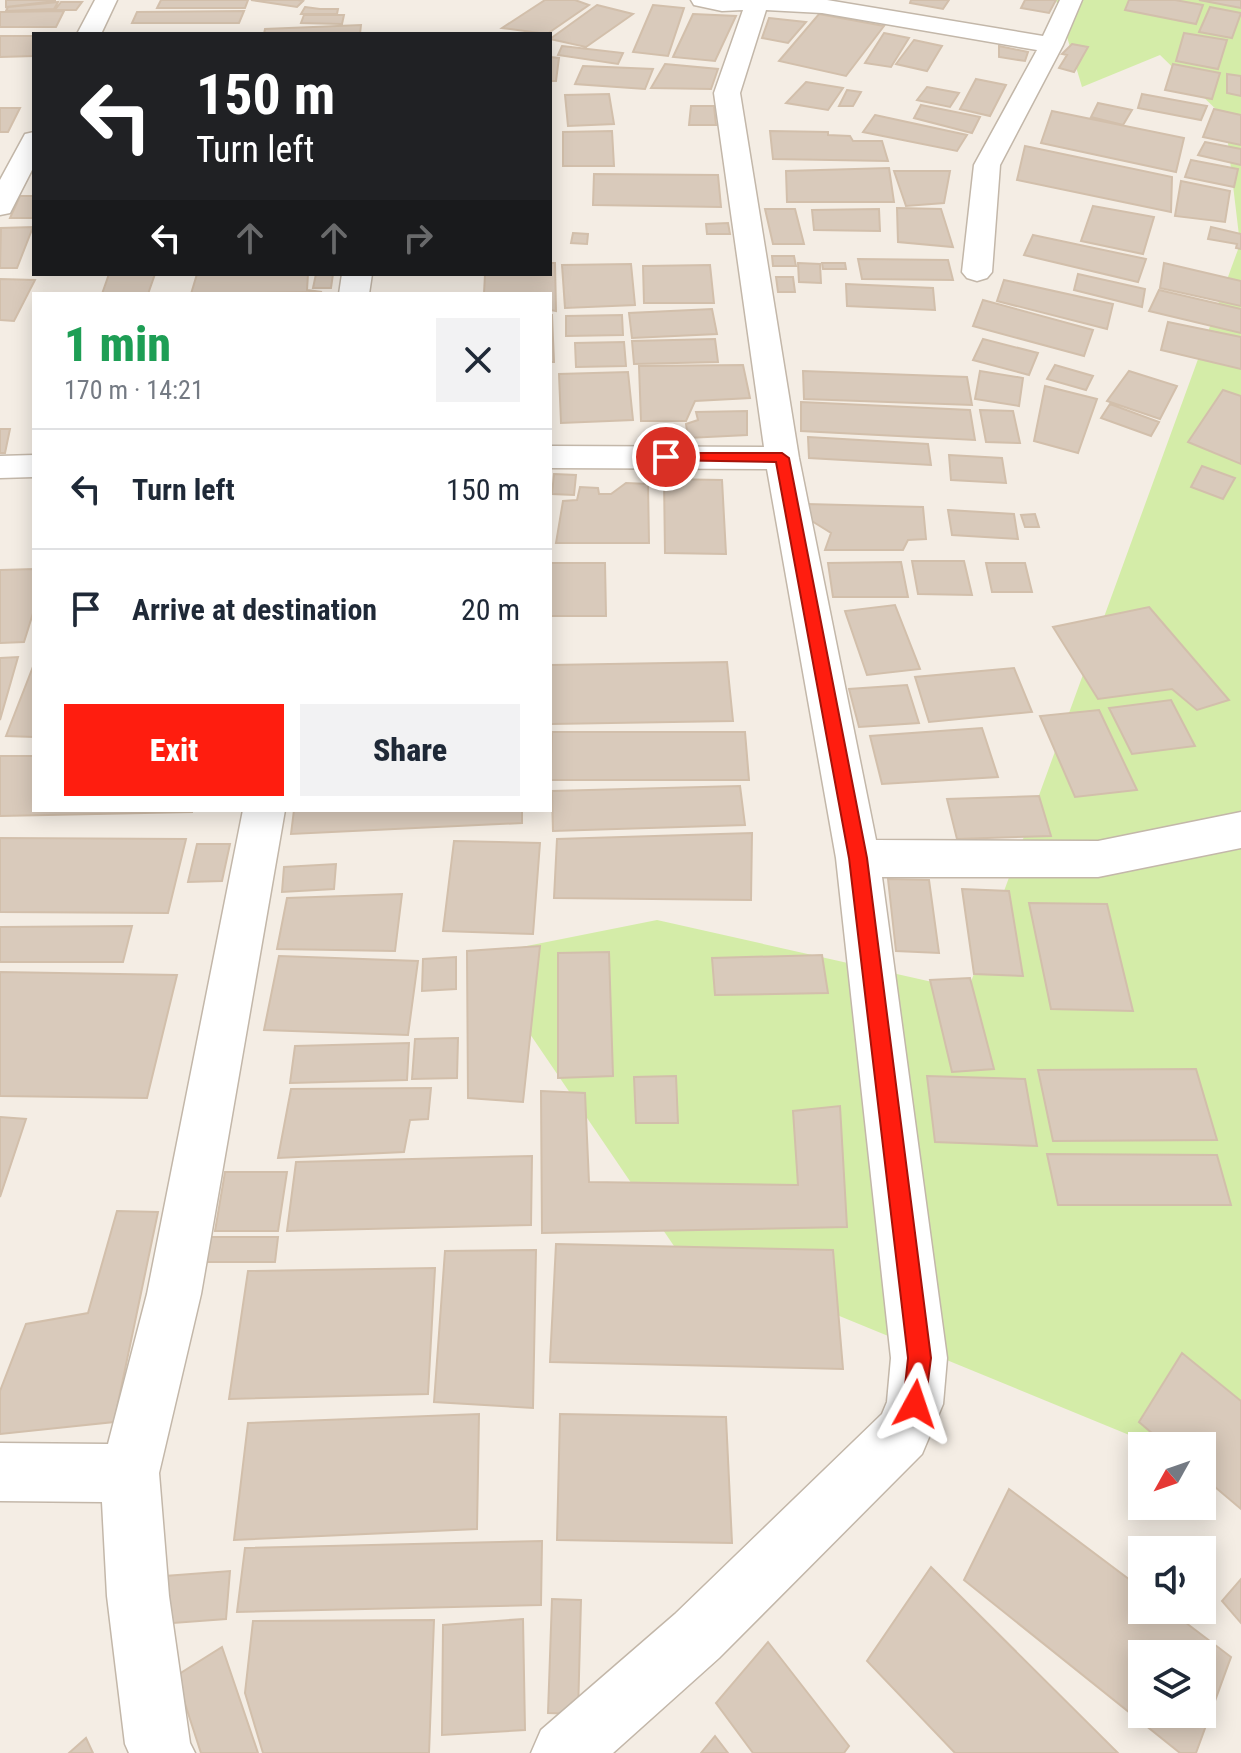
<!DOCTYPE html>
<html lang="en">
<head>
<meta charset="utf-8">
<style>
	body { margin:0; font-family:"Roboto Condensed",sans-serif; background:#f2f2f3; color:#1f2937; height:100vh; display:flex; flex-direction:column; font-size:30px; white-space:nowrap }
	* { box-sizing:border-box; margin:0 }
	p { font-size:26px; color:#747a83 }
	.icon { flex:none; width:44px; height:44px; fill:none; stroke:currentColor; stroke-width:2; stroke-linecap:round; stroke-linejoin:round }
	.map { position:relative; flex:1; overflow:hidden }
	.panel { position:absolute; left:32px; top:292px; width:520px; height:520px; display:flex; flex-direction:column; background:#fff; border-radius:0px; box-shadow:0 4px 20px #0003 }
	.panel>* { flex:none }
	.hud { position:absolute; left:32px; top:32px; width:520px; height:244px; border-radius:0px; box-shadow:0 4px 20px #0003; background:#202124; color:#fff; overflow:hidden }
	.needle { width:52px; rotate:230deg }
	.buttons { position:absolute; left:1128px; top:1432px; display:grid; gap:16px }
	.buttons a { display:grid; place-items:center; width:88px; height:88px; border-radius:0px; background:#fff; box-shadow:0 4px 20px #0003; font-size:40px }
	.pin { position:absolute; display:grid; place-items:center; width:68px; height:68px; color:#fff; margin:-34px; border:4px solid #fff; border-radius:50%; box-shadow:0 2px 8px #0007 }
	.me { position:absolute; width:88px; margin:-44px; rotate:5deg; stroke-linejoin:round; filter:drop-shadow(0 0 6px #0008) }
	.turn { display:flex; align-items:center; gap:28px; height:168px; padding:0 32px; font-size:36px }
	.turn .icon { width:104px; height:104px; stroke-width:2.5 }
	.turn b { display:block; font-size:56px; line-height:68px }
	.lanes { display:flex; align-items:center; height:76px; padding:0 32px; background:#0003; justify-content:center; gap:40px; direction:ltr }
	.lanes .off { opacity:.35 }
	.round { display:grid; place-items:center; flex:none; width:84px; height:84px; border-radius:0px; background:#f2f2f3 }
	.headline { display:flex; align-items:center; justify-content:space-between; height:136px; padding:0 32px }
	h1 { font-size:48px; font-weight:800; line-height:60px; color:#1e9e55 }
	.action { display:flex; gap:16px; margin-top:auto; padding:16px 32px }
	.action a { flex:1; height:92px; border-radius:0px; background:#ff1d0f; color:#fff; font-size:32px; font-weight:800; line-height:92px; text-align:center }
	.action a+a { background:#f2f2f3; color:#1f2937 }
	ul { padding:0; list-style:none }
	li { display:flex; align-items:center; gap:24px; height:120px; padding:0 32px; border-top:2px solid #e0e1e3 }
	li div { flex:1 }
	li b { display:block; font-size:30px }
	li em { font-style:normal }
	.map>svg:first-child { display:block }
	.green { fill:#d4eca8 }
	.building { fill:#d9cabb; stroke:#d2bfab; stroke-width:2; fill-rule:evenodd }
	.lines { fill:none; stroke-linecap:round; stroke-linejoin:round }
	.street-casing { stroke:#c3b7a9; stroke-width:3 }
	.street { fill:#fff; fill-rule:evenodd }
	.route { fill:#ff1d0f; stroke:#a6130a; stroke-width:2 }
</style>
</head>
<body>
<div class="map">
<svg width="1241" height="1753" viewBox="0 0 1241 1753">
	<rect width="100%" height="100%" fill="#f4ede4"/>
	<path class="green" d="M1056 0H1241V1481L1202 1446H1156L676 1249 477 956 657 920 968 990 1240 244 1225 118 1160 55 1082 87Z"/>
	<path class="building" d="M6 0H55V1L6 7Z
		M161 0H248L245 8H157Z
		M251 0H298L303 1 297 7Z
		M545 0H575L589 5 547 34 502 28Z
		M911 0H949L943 9 910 3Z
		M1025 0H1056L1049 13 1021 8Z
		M1129 0H1175L1203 5 1196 24 1125 10Z
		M1199 0H1241V8Z
		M58 2 54 9 6 11 8 7Z
		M61 2H82L76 10H55Z
		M597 5 633 14 586 47 550 39Z
		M653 5 684 8 668 56 633 52Z
		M305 7 320 9H338L337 14H301Z
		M1210 7 1241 13 1232 38 1199 32Z
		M64 11 56 27H0V12Z
		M244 11 239 23H132L137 12Z
		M693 14 736 16 715 61 673 57Z
		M819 14 884 26 846 76 779 61Z
		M304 15H344L342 24 301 23Z
		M769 18 806 22 788 43 762 38Z
		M361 25 360 34H264L265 29Z
		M884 33 909 38 891 67 865 63Z
		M1184 33 1227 40 1218 69 1176 61Z
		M0 36H34V56L0 57Z
		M914 40 942 46 927 71 896 64Z
		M1072 44 1088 47 1074 72 1059 68 1067 55 1062 54Z
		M562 46 623 53 618 64 558 55Z
		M999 46 1028 52 1025 61 999 57Z
		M550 57 559 58 556 81H550Z
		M665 64 718 69 711 89 651 88Z
		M1173 64 1220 73 1212 99 1165 90Z
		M583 66 653 69 645 89 575 84Z
		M1227 74 1241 76V96L1227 93Z
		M976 79 1006 85 990 116 960 109Z
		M806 82 843 88 828 110 786 103Z
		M927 87 959 93 950 107 917 100Z
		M847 90 861 92 853 106H839Z
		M609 94 614 124 568 126 565 95Z
		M1142 94 1207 106 1201 120 1138 108Z
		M1098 103 1132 110 1123 125 1091 117Z
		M921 105 980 117 972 133 914 118Z
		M691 106H714L716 125H689Z
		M0 108H20L8 132H0Z
		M1214 109 1241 115V145L1203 137Z
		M1052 111 1184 138 1176 172 1041 143Z
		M875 115 967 135 957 151 863 132Z
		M612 131 614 166H563V132Z
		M770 131 828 132V135L850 136 853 141H882L888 161 773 159Z
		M1205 142 1241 149V165L1198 155Z
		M1025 146 1172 177 1171 212 1017 180Z
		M1191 160 1238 169 1234 187 1185 177Z
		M889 168 894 202H787L786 171Z
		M894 171H950L944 203 906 206Z
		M594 174 718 175 721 207 593 205Z
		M1181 181 1230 191 1225 222 1175 216Z
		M20 196H34V218H10Z
		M1093 206 1154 217 1143 254 1081 241Z
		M897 208 941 209 953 247 898 242Z
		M765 209H795L804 244H773Z
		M879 209 880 231 814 230 812 210Z
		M728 223 730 234H707L706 224Z
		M33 227 17 268H0L1 228Z
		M1211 227 1241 234V249L1236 248 1237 244 1208 239Z
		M573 233 588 234 587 244 571 243Z
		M1033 235 1146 259 1138 282 1024 255Z
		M772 256H794L796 266H773Z
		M858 259 948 260 953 280 862 279Z
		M550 263H555L556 311 550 310V294H484L485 274H550Z
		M798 263 820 264 821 283 799 282Z
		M822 263H845L846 269H823Z
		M1164 263 1241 281V306L1160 288Z
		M631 264 635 305 565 308 562 265Z
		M710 265 714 303H644L643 266Z
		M109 274H155L148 294H102Z
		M197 274H308L307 290 322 292 191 294Z
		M316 274H333L331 288H313Z
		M1078 274 1145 289 1142 307 1074 290Z
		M776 277H793L795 292H778Z
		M0 279 35 280 14 321 0 320Z
		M1004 280 1113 304 1107 329 997 301Z
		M846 284 933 288 935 310 847 306Z
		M1159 290 1241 309V333L1149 311Z
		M983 300 1093 330 1084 356 973 326Z
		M712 309 717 334 632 338 629 313Z
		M550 315H552L554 362H550Z
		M622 315 623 335 566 336V316Z
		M1168 322 1241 337V369L1161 350Z
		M715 339 718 362 634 364 632 341Z
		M983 339 1038 353 1029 375 973 360Z
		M624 342 626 366 576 367 575 343Z
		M743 365 750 398 695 401 686 421H641L639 366Z
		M1055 365 1093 376 1086 390 1047 379Z
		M803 371 967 377 972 405 804 399Z
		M980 371 1023 378 1019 406 975 399Z
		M1129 371 1177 386 1160 419 1107 401Z
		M628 372 633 420 561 423 559 374Z
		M1045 386 1097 399 1078 453 1034 441Z
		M1223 390 1241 396V464L1188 442Z
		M801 402 970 410 975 440 801 431Z
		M1110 404 1159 422 1151 436 1101 418Z
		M980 410 1013 411 1020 443 986 442Z
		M747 411V435L688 438 686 424 698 420 696 412Z
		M0 429H10L5 453H0Z
		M808 437 928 444 931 465 809 458Z
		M949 455 1002 458 1006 483 951 480Z
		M1202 466 1235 478 1223 499 1191 487Z
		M554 474 576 475 574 495 552 494Z
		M664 479 722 480 726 554 665 553Z
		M626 483 648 484 649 543H556L563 501 577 500 580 487 598 488 599 494H611Z
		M806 504 923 507 926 539 908 540 903 550H825L831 533 807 518Z
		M948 510 1014 514 1018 539 952 535Z
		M1035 514 1039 527H1025L1021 515Z
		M912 561H964L972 595 918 594Z
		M901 562 908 597H833L828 563Z
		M551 563H605L606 616H550Z
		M986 563H1025L1032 592H992Z
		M34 569V610L24 642 0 643V570Z
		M895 605 920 669 867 675 845 611Z
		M1149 607 1229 700 1197 710 1172 689 1098 699 1053 627Z
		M18 657 0 720V658Z
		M727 662 733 721 551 724V665Z
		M34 664V737L6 736Z
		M1014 668 1032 712 929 722 915 677Z
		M907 685 919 723 859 727 849 689Z
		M1171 700 1195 746 1132 754 1109 708Z
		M1099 710 1137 790 1075 797 1040 716Z
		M982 728 998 777 882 784 870 736Z
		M552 732H745L749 780H551Z
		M0 756H34V810H192V812L0 816Z
		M740 786 745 825 553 831 552 791Z
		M1039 796 1051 836 957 839 947 799Z
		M294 810H522V823L291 834Z
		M752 833 751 900 554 898 557 839Z
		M0 838 186 839 168 913 0 912Z
		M454 841 540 843 533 934 443 931Z
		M197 844H230L222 881 188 882Z
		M336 864 334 889 282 892 284 867Z
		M888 879 929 880 939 953 896 951Z
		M962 889 1009 891 1023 976 974 974Z
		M402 894 395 951 277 949 287 898Z
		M1029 903 1107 904 1133 1011 1051 1009Z
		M132 926 123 962H0V927Z
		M540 946 523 1102 468 1098 467 951Z
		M609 952 613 1076 558 1078V953Z
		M822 955 828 993 715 995 712 958Z
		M279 956 418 961 408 1035 264 1030Z
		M456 957V989L422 991 423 959Z
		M0 972 177 975 147 1098 0 1096Z
		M970 978 994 1069 952 1072 930 980Z
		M458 1038 457 1078 412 1079 415 1039Z
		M409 1043 407 1080 290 1083 295 1046Z
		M1196 1069 1217 1140 1053 1141 1038 1070Z
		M676 1076 678 1123H636L634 1077Z
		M927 1076 1025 1079 1037 1146 935 1142Z
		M431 1088 428 1119 410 1120 404 1152 278 1158 291 1089Z
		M541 1091 585 1093 589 1182 798 1185 793 1111 840 1106 847 1227 542 1233Z
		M0 1117 26 1119 0 1197Z
		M1047 1154 1217 1155 1231 1205H1058Z
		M532 1156 531 1225 287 1231 296 1162Z
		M225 1172H287L278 1231H215Z
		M117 1211 158 1212 114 1422 0 1434V1391L26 1324 88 1313Z
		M206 1237H278L275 1262H201Z
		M556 1244 833 1250 843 1369 550 1362Z
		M536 1250 533 1408 434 1402 445 1251Z
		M435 1268 428 1394 229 1399 248 1271Z
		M1182 1353 1241 1401V1509L1202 1476V1446H1167L1139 1422Z
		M479 1414 477 1529 234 1540 248 1423Z
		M560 1414 726 1417 732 1543 557 1540Z
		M1009 1489 1142 1589V1610H1169L1231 1657 1196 1753H1180L964 1580ZM1142 1654H1202V1714H1142Z
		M542 1541 541 1605 237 1612 245 1548Z
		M931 1567 1118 1753H955L867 1661Z
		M230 1571 226 1619 160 1624 165 1576Z
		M1241 1579V1623L1222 1601Z
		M552 1599 581 1600 578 1714 548 1713Z
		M523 1619 525 1730 442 1735 443 1625Z
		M434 1620 429 1753H263L245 1693 253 1621Z
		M768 1642 849 1746 844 1753H753L716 1703Z
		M222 1647 258 1753H201L176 1676Z
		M715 1736 728 1753H701Z
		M86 1738 93 1753H69Z"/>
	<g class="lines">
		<defs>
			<path id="street" d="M95 0H117L101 34H77Z
				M691 0H827L1043 36 1060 0H1082L1063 45 1000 165 992 272 987 278 977 281 967 278 962 272 974 165 1037 50 822 13 766 10 740 93 799 458 876 840 1098 841 1241 812V848L1098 877H882L947 1358 943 1404 922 1454 719 1658 613 1753H531L541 1730 675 1614 882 1414 887 1402 891 1358 836 858 767 469 550 468V446L764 447 714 93 743 10 722 11 694 5Z
				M34 132V166L10 213 0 215V180L25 134Z
				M342 274H372L369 294H339Z
				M34 455V477L0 478V456Z
				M243 810H285L201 1294 159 1473 169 1596 190 1743 195 1753H129L125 1744 107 1596 102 1502 0 1501V1443L108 1444 147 1294Z"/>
		</defs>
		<use href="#street" class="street-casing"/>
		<use href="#street" class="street"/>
	</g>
	<path class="route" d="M666 453H782L789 458 867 858 931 1358 924 1412 915 1416 907 1412 903 1404 908 1358 849 858 776 462 661 460 659 457Z"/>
</svg>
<div class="buttons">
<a><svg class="needle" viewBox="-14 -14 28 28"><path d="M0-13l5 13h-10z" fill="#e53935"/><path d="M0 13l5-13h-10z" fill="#747a83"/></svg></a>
<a><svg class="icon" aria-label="sound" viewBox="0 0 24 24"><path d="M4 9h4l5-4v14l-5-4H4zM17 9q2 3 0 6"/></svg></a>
<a><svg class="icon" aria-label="layers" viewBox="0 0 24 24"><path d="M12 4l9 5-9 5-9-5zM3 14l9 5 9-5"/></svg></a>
</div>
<div class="pin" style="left:666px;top:457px;background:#d93025"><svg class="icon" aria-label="arrive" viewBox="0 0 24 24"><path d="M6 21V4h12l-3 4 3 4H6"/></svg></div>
<svg class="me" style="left:915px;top:1404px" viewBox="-20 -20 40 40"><path d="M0-17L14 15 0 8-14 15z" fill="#ff1d0f" stroke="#fff" stroke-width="4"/></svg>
<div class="hud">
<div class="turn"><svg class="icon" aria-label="left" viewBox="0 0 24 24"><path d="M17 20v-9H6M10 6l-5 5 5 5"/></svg><div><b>150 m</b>Turn left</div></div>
<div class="lanes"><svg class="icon" aria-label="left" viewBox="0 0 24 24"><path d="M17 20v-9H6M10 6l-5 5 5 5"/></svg><svg class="icon off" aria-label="ahead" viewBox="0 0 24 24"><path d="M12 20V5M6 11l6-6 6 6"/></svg><svg class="icon off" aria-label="ahead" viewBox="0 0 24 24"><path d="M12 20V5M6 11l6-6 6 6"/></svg><svg class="icon off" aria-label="right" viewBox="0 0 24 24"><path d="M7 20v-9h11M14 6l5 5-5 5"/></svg></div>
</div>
<section class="panel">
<div class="headline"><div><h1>1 min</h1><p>170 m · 14:21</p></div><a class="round"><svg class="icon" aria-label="close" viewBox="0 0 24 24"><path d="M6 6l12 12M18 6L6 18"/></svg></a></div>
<ul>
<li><svg class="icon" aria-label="left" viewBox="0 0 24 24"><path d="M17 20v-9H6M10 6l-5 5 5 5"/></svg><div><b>Turn left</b></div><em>150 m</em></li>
<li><svg class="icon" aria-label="arrive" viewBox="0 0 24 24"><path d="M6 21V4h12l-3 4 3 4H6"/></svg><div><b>Arrive at destination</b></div><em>20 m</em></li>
</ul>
<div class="action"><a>Exit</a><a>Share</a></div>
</section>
</div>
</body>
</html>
